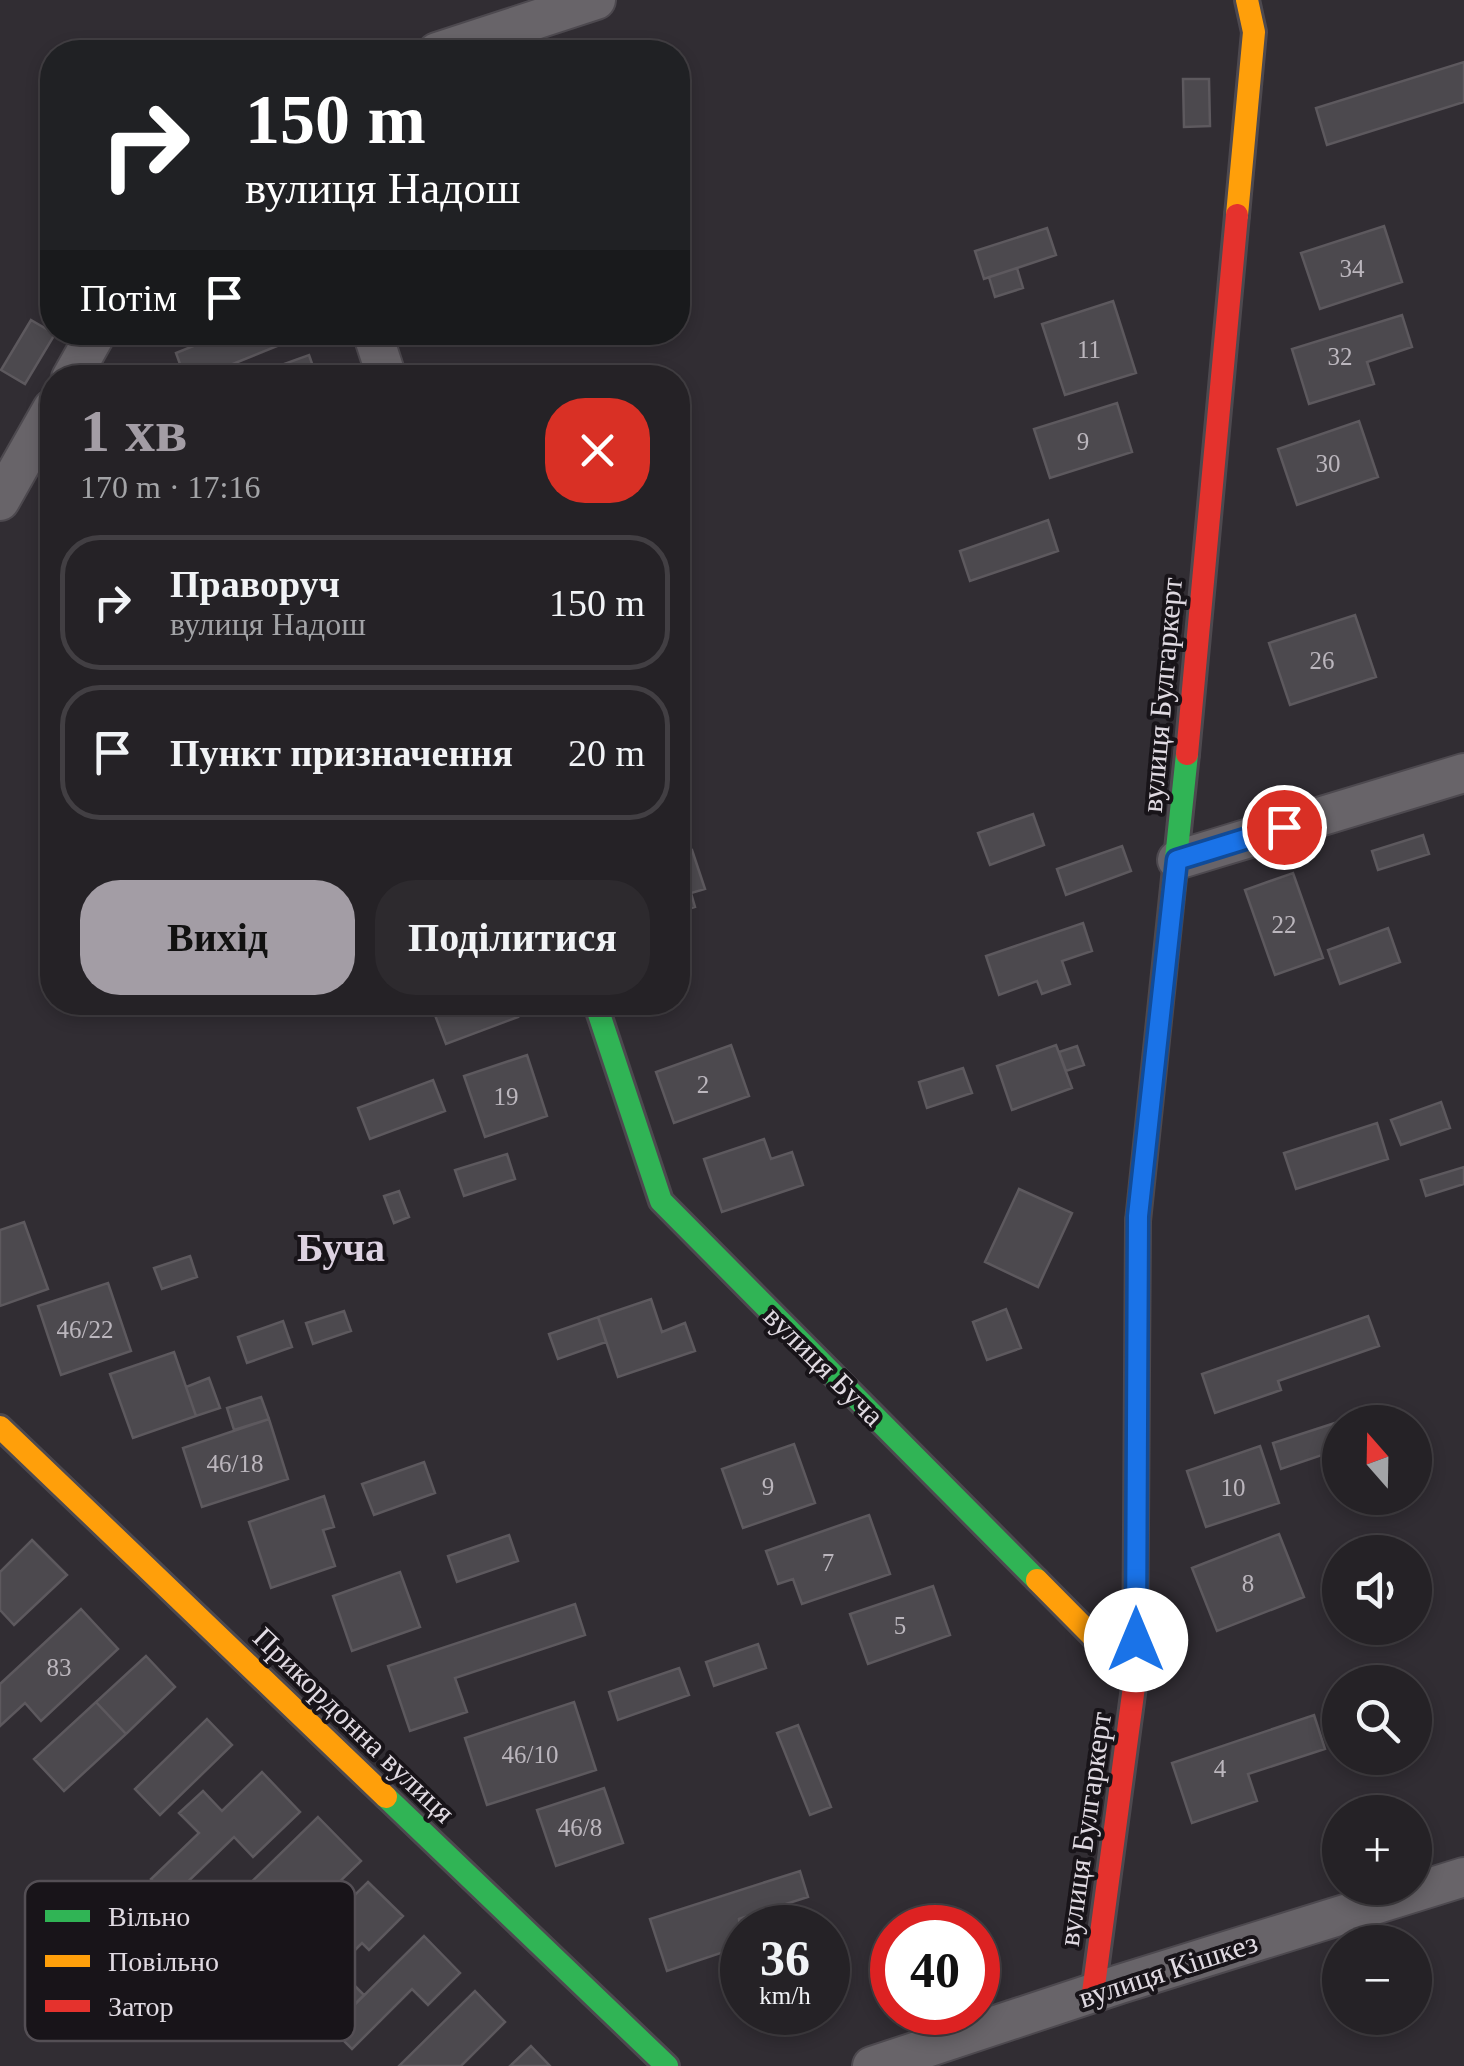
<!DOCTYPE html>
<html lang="uk">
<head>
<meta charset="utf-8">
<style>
	body { margin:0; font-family:Georgia,serif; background:#2d2a2e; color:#f1f3f6; height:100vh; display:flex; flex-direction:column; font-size:38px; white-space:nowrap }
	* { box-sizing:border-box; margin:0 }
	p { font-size:32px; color:#a3a4a7 }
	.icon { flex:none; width:55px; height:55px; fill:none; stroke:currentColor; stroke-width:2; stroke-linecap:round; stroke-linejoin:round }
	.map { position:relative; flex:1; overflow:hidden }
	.drawer { position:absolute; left:40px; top:365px; width:650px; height:650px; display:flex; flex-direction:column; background:#252226; border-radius:40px; box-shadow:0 5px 15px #0003,0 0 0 2px #423f43 }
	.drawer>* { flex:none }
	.guide { position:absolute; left:40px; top:40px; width:650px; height:305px; border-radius:40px; box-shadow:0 5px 15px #0003,0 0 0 2px #423f43; background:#202124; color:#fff; overflow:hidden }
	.needle { width:65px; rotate:340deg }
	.tools { position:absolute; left:1322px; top:1405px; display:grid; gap:20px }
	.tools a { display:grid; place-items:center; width:110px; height:110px; border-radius:50%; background:#252226; box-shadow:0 5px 15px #0003,0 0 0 2px #423f43; font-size:50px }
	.speed { position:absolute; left:720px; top:1905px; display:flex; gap:20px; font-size:50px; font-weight:700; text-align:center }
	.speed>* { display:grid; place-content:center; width:130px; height:130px; border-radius:50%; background:#252226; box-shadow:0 5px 15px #0003,0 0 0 2px #423f43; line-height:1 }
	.speed small { font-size:25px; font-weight:400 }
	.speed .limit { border:15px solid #d22; background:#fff; color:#111 }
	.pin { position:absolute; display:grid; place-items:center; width:85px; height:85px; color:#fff; margin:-42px; border:5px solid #fff; border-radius:50%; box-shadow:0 2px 10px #0007 }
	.me { position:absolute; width:110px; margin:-55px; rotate:0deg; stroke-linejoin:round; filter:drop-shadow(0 0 8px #0008) }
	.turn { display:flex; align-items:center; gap:35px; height:210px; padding:0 40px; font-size:45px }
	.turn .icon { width:130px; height:130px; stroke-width:2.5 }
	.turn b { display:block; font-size:70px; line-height:85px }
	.then { display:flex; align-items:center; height:95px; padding:0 40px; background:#0003; gap:20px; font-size:38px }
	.round { display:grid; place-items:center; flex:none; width:105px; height:105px; border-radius:40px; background:#2d2a2e }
	.headline { display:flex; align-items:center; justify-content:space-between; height:170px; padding:0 40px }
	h1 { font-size:60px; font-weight:600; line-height:75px; color:#a39da5 }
	.primary-button { display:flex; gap:20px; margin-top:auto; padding:20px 40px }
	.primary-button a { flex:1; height:115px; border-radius:40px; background:#a39da5; color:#111; font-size:40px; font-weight:600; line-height:115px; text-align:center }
	.primary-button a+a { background:#2d2a2e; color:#f1f3f6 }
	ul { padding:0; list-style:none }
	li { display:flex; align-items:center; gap:30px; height:135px; margin:0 20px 15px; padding:0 20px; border:5px solid #423f43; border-radius:40px }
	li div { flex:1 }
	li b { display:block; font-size:38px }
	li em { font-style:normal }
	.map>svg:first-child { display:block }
	.building { fill:#4c494e; stroke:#5d595e; stroke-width:2.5 }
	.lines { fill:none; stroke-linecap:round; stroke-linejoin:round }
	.street-casing { stroke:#4d494f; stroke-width:42 }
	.fast-casing { stroke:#4d494f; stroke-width:28 }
	.slow-casing { stroke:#4d494f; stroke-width:28 }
	.jam-casing { stroke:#4d494f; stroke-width:28 }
	.street { stroke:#686469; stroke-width:38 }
	.fast { stroke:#30b455; stroke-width:22 }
	.slow { stroke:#ff9f0a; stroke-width:22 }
	.jam { stroke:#e5322d; stroke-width:22 }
	.route-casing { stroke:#114b97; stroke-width:25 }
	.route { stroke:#1a73e8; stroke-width:18 }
	.labels { text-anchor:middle; stroke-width:8; stroke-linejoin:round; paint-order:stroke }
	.number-label { font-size:25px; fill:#bbb6bd }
	.street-label { font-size:30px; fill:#e0dae2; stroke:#181419 }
	.district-label { font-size:40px; font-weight:bold; fill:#ddd2e1; stroke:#181419 }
	.key { fill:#181419; stroke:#544f55; stroke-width:2.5 }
	.key-label { font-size:28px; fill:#e0dae2 }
</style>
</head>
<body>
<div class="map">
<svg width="1464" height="2066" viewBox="0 0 1464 2066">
	<rect width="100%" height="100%" fill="#312d33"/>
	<path class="building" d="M1464 62V102L1327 145 1316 108Z
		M1183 79H1209L1210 126 1184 127Z
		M1384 226 1402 282 1320 309 1301 253Z
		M1047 228 1056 255 984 279 975 251Z
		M1017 268 1023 288 995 297 989 277Z
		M1113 301 1136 373 1065 395 1042 324Z
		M1402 315 1412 347 1367 362 1374 384 1309 404 1292 349Z
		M31 320 55 334 25 384 1 370Z
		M228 332H307V334L198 378H185L176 353Z
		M309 355 317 378H245Z
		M1117 403 1132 452 1050 478 1034 429Z
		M1359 421 1378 477 1297 505 1278 449Z
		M1048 520 1058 551 970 581 960 551Z
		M1355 615 1376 677 1290 705 1269 643Z
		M1033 814 1044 845 990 865 978 833Z
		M1423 835 1429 854 1378 870 1372 851Z
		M1122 846 1131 871 1066 895 1057 869Z
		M692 850 705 889 691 893 695 907 678 912V854Z
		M1293 873 1323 958 1275 975 1245 890Z
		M1083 923 1092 951 1062 961 1070 984 1042 994 1037 981 999 995 986 956Z
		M1388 928 1400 962 1340 984 1328 950Z
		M430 1002H512L518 1017 446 1044Z
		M731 1045 749 1096 674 1123 656 1072Z
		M1056 1045 1072 1088 1012 1110 997 1066Z
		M1077 1046 1084 1065 1066 1071 1059 1052Z
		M527 1055 547 1116 485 1137 464 1076Z
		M963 1068 972 1093 927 1108 919 1082Z
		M433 1080 445 1111 370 1139 358 1108Z
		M1441 1102 1450 1128 1401 1145 1391 1120Z
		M1377 1123 1388 1159 1296 1189 1284 1153Z
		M764 1139 771 1159 792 1152 803 1185 722 1212 704 1159Z
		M507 1154 515 1179 464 1196 455 1170Z
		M1464 1167V1184L1426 1196 1421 1180Z
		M1019 1189 1072 1213 1038 1287 985 1262Z
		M399 1191 409 1217 394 1223 384 1196Z
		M24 1222 48 1289 0 1306V1230Z
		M190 1256 197 1277 162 1289 154 1268Z
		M108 1283 131 1351 61 1375 38 1306Z
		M651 1299 662 1332 685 1323 695 1351 618 1377 598 1317Z
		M1006 1309 1021 1348 987 1360 973 1322Z
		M344 1311 351 1331 313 1344 306 1323Z
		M1368 1316 1379 1346 1278 1381 1281 1390 1215 1413 1202 1374Z
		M598 1317 606 1342 558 1359 549 1334Z
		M283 1321 292 1347 247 1363 238 1337Z
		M174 1352 196 1416 133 1438 110 1374Z
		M209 1378 220 1408 196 1416 186 1387Z
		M261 1397 269 1419 234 1430 227 1408Z
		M269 1419 288 1479 202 1507 183 1448Z
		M1338 1422 1340 1449 1281 1469 1273 1443Z
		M794 1444 815 1503 743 1528 722 1469Z
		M1260 1446 1279 1503 1206 1527 1187 1471Z
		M424 1462 435 1493 374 1515 362 1484Z
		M324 1496 334 1527 323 1530 335 1566 271 1588 249 1522Z
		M869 1515 890 1574 802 1604 793 1579 778 1584 766 1551Z
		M1279 1534 1304 1597 1217 1631 1192 1568Z
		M509 1535 518 1561 457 1582 448 1556Z
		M32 1540 67 1575 14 1625 0 1610V1572Z
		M400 1572 420 1627 352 1651 333 1596Z
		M933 1586 950 1635 868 1664 850 1614Z
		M575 1604 585 1635 455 1678 467 1712 410 1731 388 1666Z
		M81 1609 118 1649 41 1721 25 1703 0 1726V1684Z
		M758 1644 766 1668 714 1686 706 1662Z
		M146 1656 175 1687 126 1734 96 1702Z
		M679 1668 689 1695 618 1720 609 1692Z
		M96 1702 126 1734 64 1791 34 1759Z
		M574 1702 596 1770 487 1805 465 1738Z
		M1314 1715 1325 1749 1248 1774 1257 1801 1192 1823 1172 1763Z
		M207 1719 232 1745 160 1815 135 1789Z
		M798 1725 831 1807 810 1815 777 1733Z
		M262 1772 300 1812 253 1857 234 1837 170 1899 151 1879 199 1833 179 1813 203 1791 222 1811Z
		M604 1788 623 1843 556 1866 537 1810Z
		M318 1817 361 1861 297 1923 280 1905 254 1929 229 1904Z
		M800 1871 808 1897 739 1919 742 1946 667 1971 650 1919Z
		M368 1882 403 1916 369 1950 362 1943 333 1972 329 1968 275 2021 251 1997Z
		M424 1936 460 1973 428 2005 412 1989 352 2049 331 2028Z
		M350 1981 364 1995 331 2028 317 2014Z
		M475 1991 505 2022 461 2066H399Z
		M531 2046 550 2066H510Z"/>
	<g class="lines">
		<defs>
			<path id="street" d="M437 52 596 0
				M372 332 387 378
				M71 378 97 332
				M0 501 52 409
				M1177 860 1464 773
				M872 2066 1120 1984 1464 1877"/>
			<path id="fast" d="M595 1002 661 1201 1037 1580
				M1138 1221 1187 754
				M386 1797 667 2066"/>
			<path id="slow" d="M1237 215 1254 32 1247 0
				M0 1427 386 1797
				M1037 1580 1135 1679"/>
			<path id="jam" d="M1187 754 1237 215
				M1093 1993 1135 1679 1138 1221"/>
		</defs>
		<use href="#street" class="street-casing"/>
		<use href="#fast" class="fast-casing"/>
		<use href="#slow" class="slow-casing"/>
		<use href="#jam" class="jam-casing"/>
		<use href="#street" class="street"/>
		<use href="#fast" class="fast"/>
		<use href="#slow" class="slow"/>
		<use href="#jam" class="jam"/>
	</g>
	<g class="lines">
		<defs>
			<path id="route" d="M1136 1640 1138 1216 1177 860 1284 827"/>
		</defs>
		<use href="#route" class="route-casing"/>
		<use href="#route" class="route"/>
	</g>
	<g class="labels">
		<g class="number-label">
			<text x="1352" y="277">34</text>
			<text x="1089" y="358">11</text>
			<text x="1340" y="365">32</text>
			<text x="1083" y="450">9</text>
			<text x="1328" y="472">30</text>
			<text x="1322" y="669">26</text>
			<text x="1284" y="933">22</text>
			<text x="703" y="1093">2</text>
			<text x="506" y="1105">19</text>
			<text x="85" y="1338">46/22</text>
			<text x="235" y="1472">46/18</text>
			<text x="768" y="1495">9</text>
			<text x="1233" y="1496">10</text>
			<text x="828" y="1571">7</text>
			<text x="1248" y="1592">8</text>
			<text x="900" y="1634">5</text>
			<text x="59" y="1676">83</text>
			<text x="530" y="1763">46/10</text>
			<text x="1220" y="1777">4</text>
			<text x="580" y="1836">46/8</text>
		</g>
		<g class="street-label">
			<text transform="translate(1162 695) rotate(-85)" y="10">вулиця Булгаркерт</text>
			<text transform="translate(824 1366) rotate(45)" y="10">вулиця Буча</text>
			<text transform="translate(354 1725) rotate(44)" y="10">Прикордонна вулиця</text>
			<text transform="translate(1085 1829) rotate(-82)" y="10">вулиця Булгаркерт</text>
			<text transform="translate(1168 1970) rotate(-18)" y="10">вулиця Кішкез</text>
		</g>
		<g class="district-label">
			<text x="341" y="1261">Буча</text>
		</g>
	</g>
	<rect x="25" y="1881" width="330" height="160" rx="15" class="key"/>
	<rect x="45" y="1910" width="45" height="12" fill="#30b455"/>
	<rect x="45" y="1955" width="45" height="12" fill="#ff9f0a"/>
	<rect x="45" y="2000" width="45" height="12" fill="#e5322d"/>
	<g class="key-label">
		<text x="108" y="1926">Вільно</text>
		<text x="108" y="1971">Повільно</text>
		<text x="108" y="2016">Затор</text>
	</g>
</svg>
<div class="tools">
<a><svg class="needle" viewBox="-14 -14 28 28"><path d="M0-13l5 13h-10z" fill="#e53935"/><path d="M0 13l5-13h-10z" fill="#a3a4a7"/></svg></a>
<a><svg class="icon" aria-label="sound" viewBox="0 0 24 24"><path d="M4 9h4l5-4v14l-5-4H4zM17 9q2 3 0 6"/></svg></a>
<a><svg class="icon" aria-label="search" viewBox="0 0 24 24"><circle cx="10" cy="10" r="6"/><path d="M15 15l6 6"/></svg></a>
<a>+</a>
<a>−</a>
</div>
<div class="speed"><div>36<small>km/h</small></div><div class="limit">40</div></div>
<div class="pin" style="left:1284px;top:827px;background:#d93025"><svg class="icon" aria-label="arrive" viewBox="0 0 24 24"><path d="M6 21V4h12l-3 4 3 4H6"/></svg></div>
<svg class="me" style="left:1136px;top:1640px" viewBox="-20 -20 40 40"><circle r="19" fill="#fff"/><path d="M0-13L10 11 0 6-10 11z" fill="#1a73e8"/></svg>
<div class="guide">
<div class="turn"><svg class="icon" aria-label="right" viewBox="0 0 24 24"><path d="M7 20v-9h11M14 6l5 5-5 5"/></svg><div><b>150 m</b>вулиця Надош</div></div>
<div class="then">Потім<svg class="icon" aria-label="arrive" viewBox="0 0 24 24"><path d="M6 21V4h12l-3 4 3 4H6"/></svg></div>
</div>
<section class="drawer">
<div class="headline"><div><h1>1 хв</h1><p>170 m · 17:16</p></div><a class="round" style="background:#d93025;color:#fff"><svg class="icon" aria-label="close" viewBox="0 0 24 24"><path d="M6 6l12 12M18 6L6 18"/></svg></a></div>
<ul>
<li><svg class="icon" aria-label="right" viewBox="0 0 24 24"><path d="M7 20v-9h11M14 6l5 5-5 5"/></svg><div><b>Праворуч</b><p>вулиця Надош</p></div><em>150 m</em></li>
<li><svg class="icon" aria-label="arrive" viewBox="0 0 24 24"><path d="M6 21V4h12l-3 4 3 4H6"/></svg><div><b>Пункт призначення</b></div><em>20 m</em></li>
</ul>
<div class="primary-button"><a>Вихід</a><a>Поділитися</a></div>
</section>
</div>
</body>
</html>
